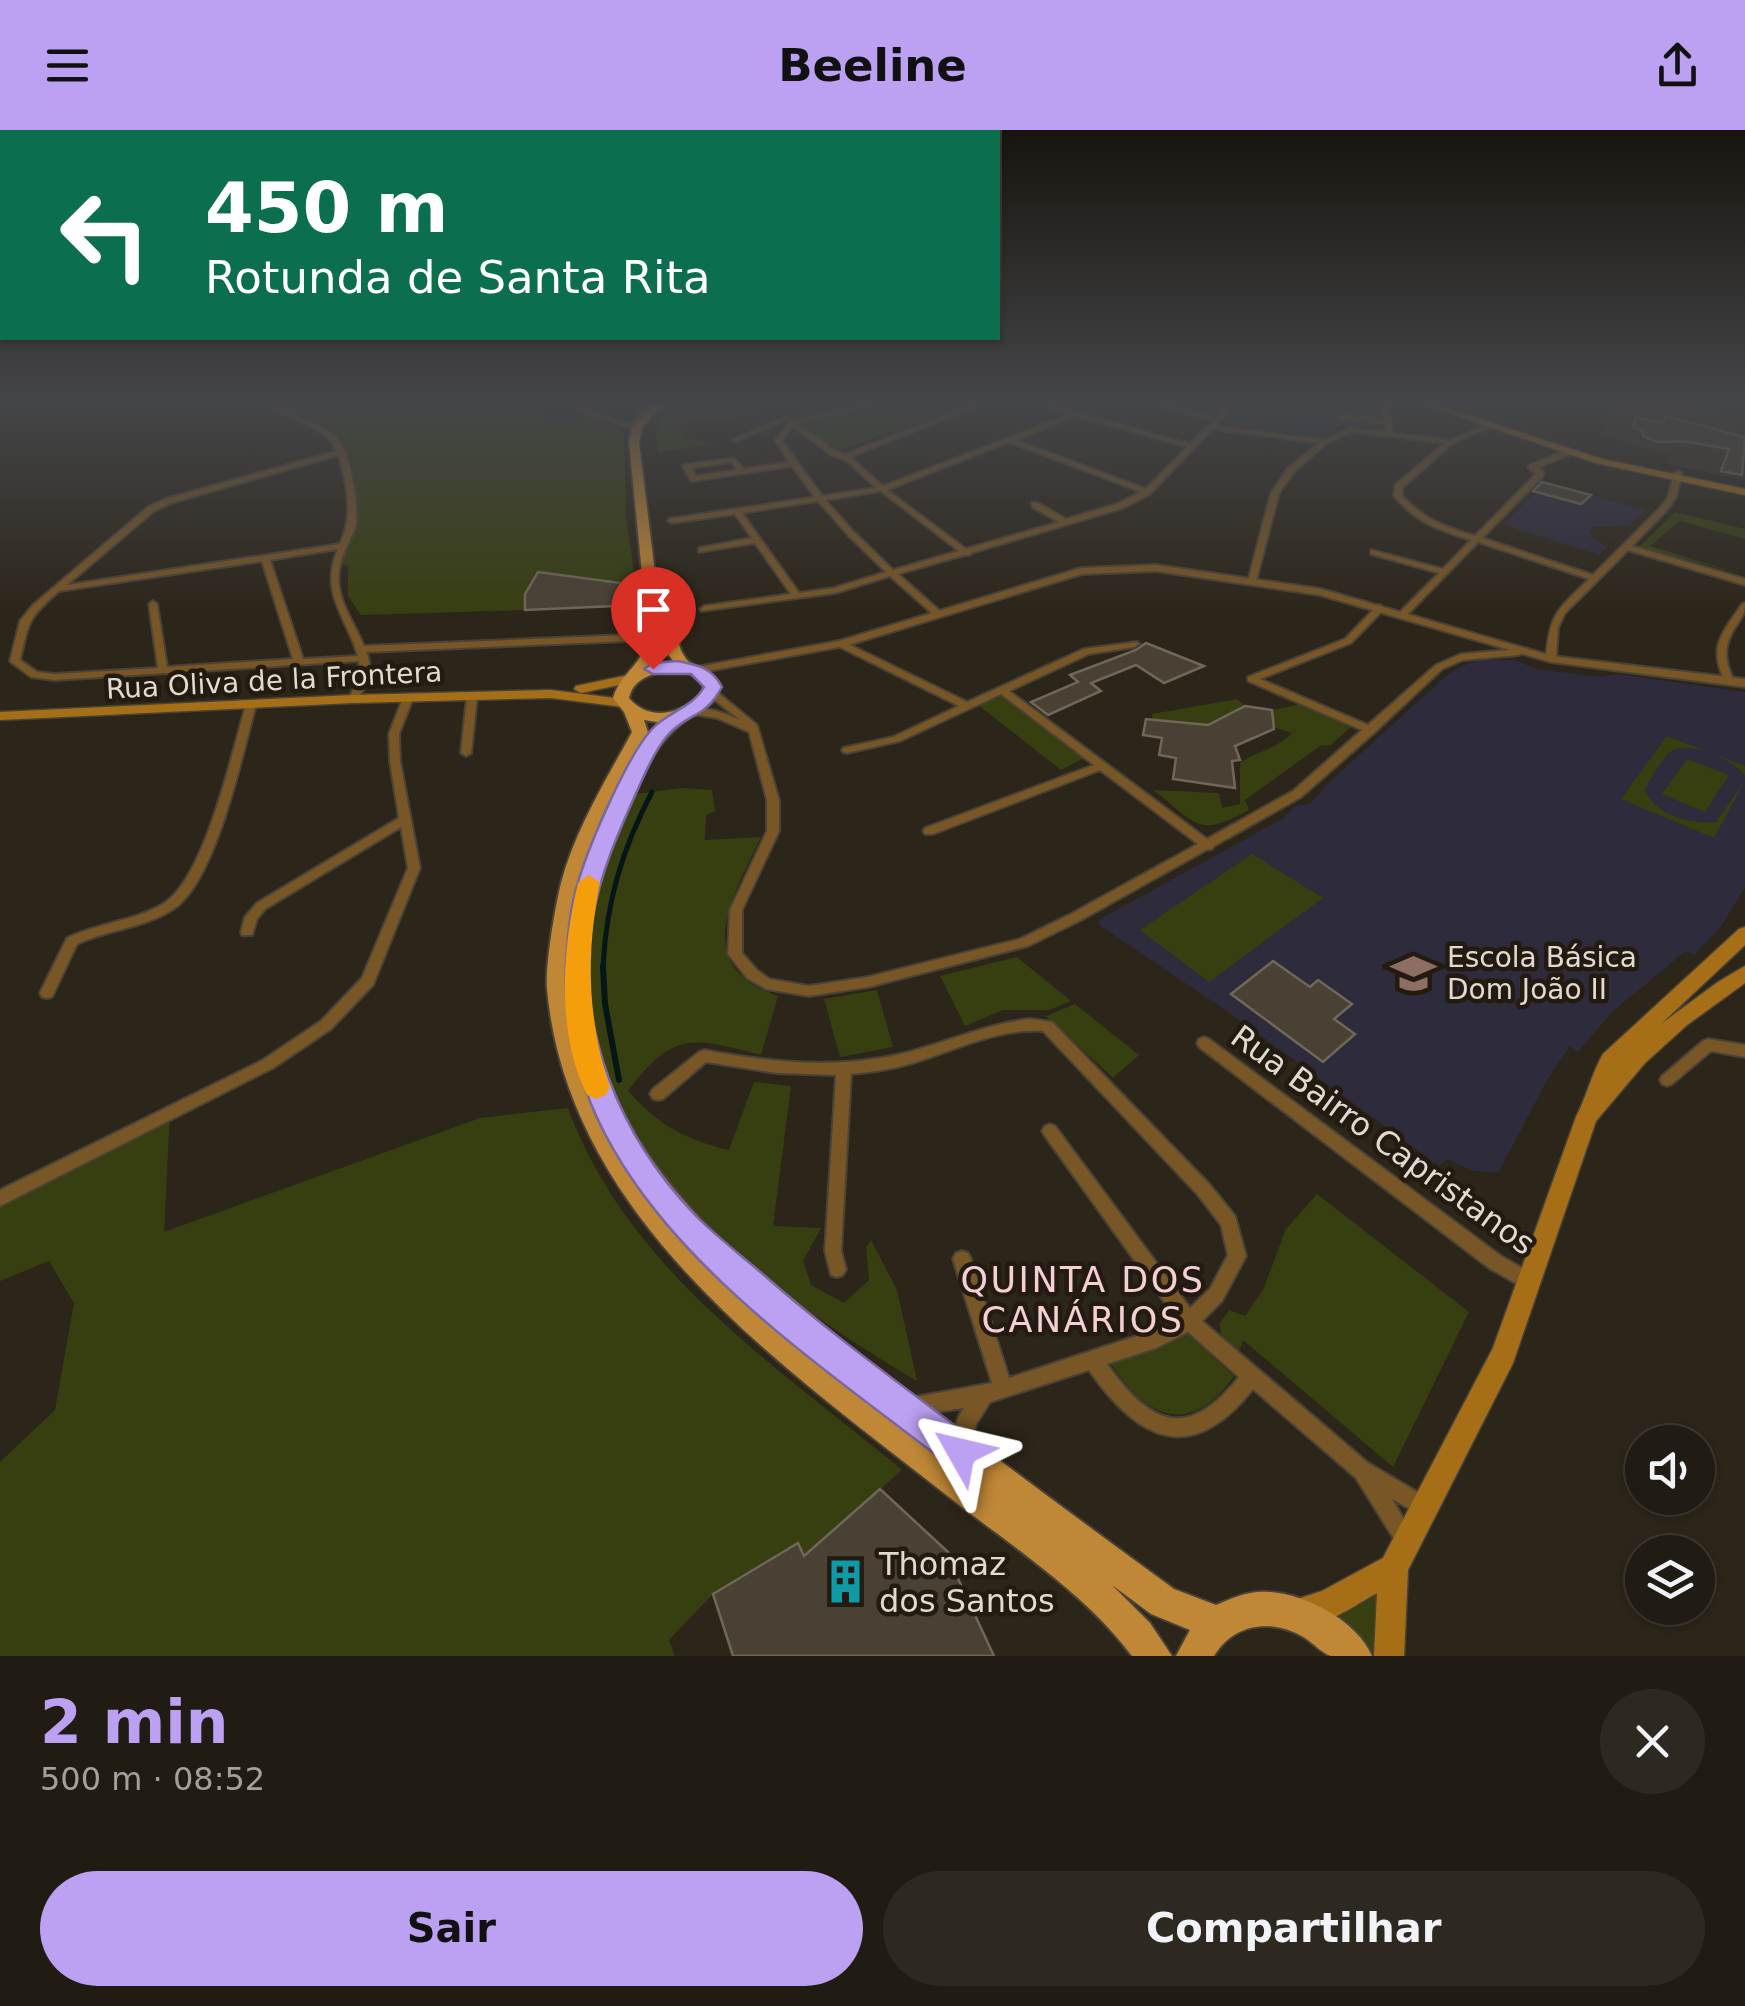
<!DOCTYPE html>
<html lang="pt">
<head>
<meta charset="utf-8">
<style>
	body { margin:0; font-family:"DejaVu Sans",sans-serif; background:#2d2921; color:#f1f3f6; height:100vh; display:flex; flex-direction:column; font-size:38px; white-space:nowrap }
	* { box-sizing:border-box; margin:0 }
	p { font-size:32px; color:#a2a1a0 }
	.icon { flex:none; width:55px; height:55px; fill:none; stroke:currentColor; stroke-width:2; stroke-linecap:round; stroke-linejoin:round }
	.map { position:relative; height:1526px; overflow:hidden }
	.sheet { display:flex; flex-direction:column; background:#211c13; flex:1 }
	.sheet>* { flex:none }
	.top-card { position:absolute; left:0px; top:0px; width:1000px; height:210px; box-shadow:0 2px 8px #0004,0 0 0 2px #3e3a33; background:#0b6e4f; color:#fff; overflow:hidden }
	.controls { position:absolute; left:1625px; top:1295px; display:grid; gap:20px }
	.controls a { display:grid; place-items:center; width:90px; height:90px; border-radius:50%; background:#211c13; box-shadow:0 2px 8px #0004,0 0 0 2px #3e3a33; font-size:50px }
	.pin { position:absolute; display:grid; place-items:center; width:85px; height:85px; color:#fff; margin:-102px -42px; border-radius:50% 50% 50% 0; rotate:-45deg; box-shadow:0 0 10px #0007 }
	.pin .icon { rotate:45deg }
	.me { position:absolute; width:110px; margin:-55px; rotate:307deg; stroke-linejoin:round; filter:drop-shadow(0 0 8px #0008) }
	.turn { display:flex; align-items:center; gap:35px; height:210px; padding:0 40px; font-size:45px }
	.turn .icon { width:130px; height:130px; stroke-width:2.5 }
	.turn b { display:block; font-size:70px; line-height:85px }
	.round { display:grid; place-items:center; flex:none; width:105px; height:105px; border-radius:52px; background:#2d2921 }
	.summary { display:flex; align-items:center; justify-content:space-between; height:170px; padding:0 40px }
	h1 { font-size:60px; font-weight:700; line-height:75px; color:#bca0f2 }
	.cta { display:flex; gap:20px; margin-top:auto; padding:20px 40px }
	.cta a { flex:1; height:115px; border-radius:60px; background:#bca0f2; color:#111; font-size:40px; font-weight:700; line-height:115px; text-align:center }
	.cta a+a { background:#2d2921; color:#f1f3f6 }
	header { display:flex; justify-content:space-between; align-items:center; height:130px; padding:0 40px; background:#bca0f2; color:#111; font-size:45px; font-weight:700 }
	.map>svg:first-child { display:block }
	.education { fill:#2d2b3c }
	.medical { fill:#3b2e21 }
	.green { fill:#373f10 }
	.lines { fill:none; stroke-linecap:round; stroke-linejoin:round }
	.stream-far1 { stroke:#061617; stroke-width:5 }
	.stream { stroke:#061617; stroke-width:6 }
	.building { fill:#494134; stroke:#706759; stroke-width:2.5 }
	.pedestrian-casing { stroke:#494237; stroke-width:9 }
	.minor-casing { stroke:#494237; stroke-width:4 }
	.tertiary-casing { stroke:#494237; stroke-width:4 }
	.secondary-casing { stroke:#494237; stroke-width:3 }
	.primary-casing { stroke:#494237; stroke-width:4 }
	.pedestrian { stroke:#785626; stroke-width:6 }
	.minor { fill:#785626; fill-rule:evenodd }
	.tertiary { fill:#785626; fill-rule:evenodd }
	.secondary { fill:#a66f17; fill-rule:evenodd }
	.primary { fill:#bf8736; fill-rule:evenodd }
	.route { fill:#bca0f2; stroke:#7a689d; stroke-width:2.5 }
	.slow { fill:#f59e0b }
	.labels { text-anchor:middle; stroke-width:9; stroke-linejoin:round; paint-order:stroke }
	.street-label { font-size:28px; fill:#dfdad2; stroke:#231b0f }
	.poi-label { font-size:28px; fill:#dfdad2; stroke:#231b0f; text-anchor:start }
	.near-street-label { font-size:32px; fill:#dfdad2; stroke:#231b0f }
	.near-poi-label { font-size:32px; fill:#dfdad2; stroke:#231b0f; text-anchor:start }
	.near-neighbourhood-label { font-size:35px; letter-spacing:2.5px; fill:#f4d0d4; stroke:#231b0f }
</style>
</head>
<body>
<header><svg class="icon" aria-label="menu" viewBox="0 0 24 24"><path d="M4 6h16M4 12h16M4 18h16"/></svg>Beeline<svg class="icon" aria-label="share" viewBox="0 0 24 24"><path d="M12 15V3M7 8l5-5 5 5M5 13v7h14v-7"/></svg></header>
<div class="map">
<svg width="1745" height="1526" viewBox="0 0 1745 1526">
	<rect width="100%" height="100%" fill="#2c2519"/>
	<path class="education" d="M1236 273H1378V299L1346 294 1324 306 1232 296Z
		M1544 353 1646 380 1629 396 1593 397 1589 402 1593 408 1607 417 1599 425 1503 395Z
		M1479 530H1515L1537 539 1600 547 1618 544 1745 562V757L1721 797 1694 825 1686 821 1611 883 1578 922 1570 916 1546 952 1499 1042 1473 1041 1447 1029 1439 1036 1231 884 1099 795 1100 789 1282 689 1295 676 1310 674 1327 654 1446 546 1462 536Z"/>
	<path class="medical" d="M1616 273H1663L1745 289V350L1666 334 1669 326 1601 304Z"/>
	<path class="green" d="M280 273H526C548 295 556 298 585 285L624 300 626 387 636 455 538 442 525 464V480L361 485 348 466V436L341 434 358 389 351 362 353 338 340 308 286 283Z
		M679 273H751L744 276 759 283 678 294 685 308 714 314 659 322C651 302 662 284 679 273Z
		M894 273H923L948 283 844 318 839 323 799 294Z
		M1675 382 1745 399V409L1680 391 1650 416 1741 444 1639 417Z
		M998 566 1005 568 1086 627 1061 640 978 575Z
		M1237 569 1245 576 1208 595 1153 590 1152 584Z
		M1302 574 1351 597 1331 615 1320 616 1245 670 1249 680C1196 709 1197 693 1153 660L1219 663 1222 678 1240 674V633C1259 620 1277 619 1292 603L1273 597 1272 580Z
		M1667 606 1745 636V646C1736 630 1691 611 1673 620 1662 627 1652 647 1645 659 1655 686 1690 694 1716 692L1745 651 1714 708 1621 669Z
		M1687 629 1729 645 1705 682 1662 664Z
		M681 658 712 660 715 681 706 685 705 710 761 707C733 767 689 836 778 866L761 925C690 907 674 901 628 961 660 996 684 1009 729 1020L754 952 791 956 773 1096 821 1098 803 1131 811 1155 844 1173 869 1150 866 1117 871 1110 897 1160 917 1251C795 1179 656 1080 603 943 595 925 595 903 593 884 585 804 599 735 635 664Z
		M1252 724 1323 768 1209 852 1140 800Z
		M1017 827 1071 871 1049 880H1003L965 896 940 846Z
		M877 860 893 917 840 927 824 869Z
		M1075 874 1139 925 1113 948 1046 886Z
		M568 978C627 1139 775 1235 902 1340L804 1426 797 1414 713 1464 669 1510 675 1526H0V1332L55 1280 74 1173 49 1131 0 1151V1070L170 982 164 1102 480 988Z
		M1317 1064 1469 1182 1393 1337 1243 1210 1239 1221 1221 1205 1220 1193 1229 1180 1245 1186 1263 1160 1286 1099Z
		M1185 1202 1234 1246C1190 1309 1145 1288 1110 1232Z
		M1379 1459 1374 1526H1371L1335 1489Z"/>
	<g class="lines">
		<path class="stream-far1" d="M603 838C606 773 622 719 652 662"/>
		<path class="stream" d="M603 836 605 874 619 950"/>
	</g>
	<path class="building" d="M1666 286 1745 307 1742 345 1721 341 1729 319 1683 311 1657 312 1643 306 1644 301 1633 298 1635 287 1664 293Z
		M1542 352 1591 365 1581 374 1533 361Z
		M538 442 636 455 638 475 525 480V464Z
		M1146 513 1204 536 1164 553 1136 535 1091 553 1101 561 1048 585 1031 572 1078 552 1070 545 1136 520Z
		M1245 576 1272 580 1274 599 1235 616 1240 630 1232 631 1235 658 1173 649 1176 628 1159 625 1162 608 1143 605 1146 589 1208 595Z
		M1273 831 1310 857 1318 850 1352 874 1334 889 1355 904 1323 932 1231 864Z
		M880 1359 963 1436 954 1440 994 1526H733L713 1464 798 1413 804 1426Z"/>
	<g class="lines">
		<defs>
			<path id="pedestrian" d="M1343 287 1389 292
				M792 292 833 323 847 328
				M1532 337 1569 322"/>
			<path id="minor" d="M272 273C282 274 289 283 299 288 311 293 325 296 334 305 351 321 358 373 356 396 350 411 341 425 339 441 335 468 354 492 364 516L628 505 633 508 628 511 366 522C374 537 366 556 357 571L353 572 348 569 357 553 359 531 54 550 31 547 12 533 10 531 20 491 33 475 148 377 165 369 337 321C326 295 291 294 272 273ZM339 325C347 356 354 384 340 414L67 455 154 381 171 373ZM338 419C319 463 346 486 358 526L303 529 270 430ZM262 431 293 529 167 537 157 474 153 471 149 474 158 538 54 544 37 542 20 530C29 491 28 488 59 461Z
				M577 273H583L588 280 632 295V293L648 273H654L638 293 640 299 637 301 584 282Z
				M870 273H883L796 293 782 310 822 366 876 358 843 327V325L977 273H986L850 327 883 356 1070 284 1035 273H1045L1190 314 1214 290 1150 273H1161L1217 287 1222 273H1228L1225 285 1215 296 1324 310 1351 298 1386 302 1382 273H1426L1423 275H1388L1393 303 1450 310 1488 295 1493 296 1453 313 1402 358V366C1425 390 1443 396 1475 406L1536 344 1528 337 1535 335 1543 342V346L1482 408 1593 445 1661 377 1668 367 1674 343 1678 341 1682 343 1676 367 1668 379 1632 416 1745 449V455L1628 420 1565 483 1558 498 1556 529 1551 532 1546 529C1550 482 1557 481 1589 449L1478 412 1406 486H1400V482L1439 443 1371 424V420L1443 439 1471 410C1437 399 1418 394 1394 366L1395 355 1445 313 1352 302 1327 313 1294 342 1279 363 1256 451 1249 453 1248 451 1271 363 1288 338 1319 313 1212 299 1150 364 1123 378 971 423 970 425H964L898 444 941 482V486H935L890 446 835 463 701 481 700 479 704 476 791 464 755 413 699 422V418L752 408 735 384 672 393 668 391 669 389 815 367 792 336 694 351H691L683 337 684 335 734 328 744 339 789 332 775 310 792 290ZM1076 286 1187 317 1146 359 1016 310ZM1009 312 1141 362 1117 374 1066 389 1038 373H1032V377L1059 392 966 419 887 360ZM732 332 737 340 696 346 691 338ZM881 361 959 421 893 440 854 402 825 370ZM818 371 848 405 886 442 834 458 799 463 742 383Z
				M786 287 791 288 737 311 732 310Z
				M1745 473C1745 484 1742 487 1736 496 1723 516 1724 530 1734 551L1729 554 1726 553C1707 517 1722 504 1742 474Z
				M1380 475 1384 478 1383 480 1351 513 1260 549 1368 595 1436 535 1461 524 1519 519 1524 522 1519 525 1463 530 1442 539 1375 602 1301 667 1214 716 1212 719 1206 720 1081 790 1028 816 868 857 809 866 766 859 747 848 728 824 730 780 767 701V670L749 602 717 588 692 584 687 581C702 574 724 583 740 590L708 565V561H716L757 595 779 670V701L742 780V823L757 840 769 849 809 856 868 847 1020 809 1071 784 1198 714 1100 640 933 704H925L923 701 925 698 1094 635 1001 564 900 611 847 623 843 622 842 620 843 618 893 607 959 576 838 516V512H844L967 572 1084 519 1137 512 1139 514 1134 517 1089 524 1009 561 1207 709 1293 661 1362 600 1248 551V547L1345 509 1377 476Z
				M472 564 477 567 471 623 466 626 461 623 467 567Z
				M408 565 413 568 399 604 400 631 420 738 373 855 331 899 273 938 0 1076V1060L263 930 321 891 362 848 408 738 401 697 265 779 257 789 252 805H242L241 802 245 787 257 773 399 688 390 631 389 604 403 568Z
				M251 572 256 575C242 624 216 754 172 780 143 798 107 800 77 814L52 867 47 868 42 867 40 863 67 808C98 793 134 791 163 774 205 749 232 622 246 575Z
				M1030 889 1052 892 1210 1055 1235 1086 1246 1126 1222 1171 1202 1191 1368 1333 1431 1370 1434 1377 1431 1384 1424 1387 1392 1369 1416 1410 1413 1417 1406 1420 1399 1417 1356 1348 1253 1259C1192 1336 1139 1312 1089 1240L990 1272 976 1294 969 1323 962 1326 955 1323C950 1310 956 1289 964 1278L910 1286 903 1284 901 1277 903 1270 910 1268 992 1253 953 1129 956 1123 962 1121 968 1123 971 1129 1009 1248 1152 1201 1176 1188 1045 1006 1042 1001 1045 996 1050 994 1055 996 1190 1178 1210 1159 1228 1125 1221 1095 1198 1065 1043 901C998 898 956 920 913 933 893 939 872 942 851 944L841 1121 846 1139 843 1145 837 1147 831 1145 825 1121 836 945 777 943 706 932 663 969 658 970 653 969 650 964 653 959 699 922 704 920C768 932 832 939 896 925 942 915 983 894 1030 889ZM1188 1202 1239 1247C1188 1311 1151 1296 1107 1234L1156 1218Z
				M1204 907 1209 909 1501 1126 1536 1146 1539 1152 1536 1158 1530 1161 1524 1158 1489 1138 1199 917 1197 913 1199 909Z
				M1708 909 1745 915V927L1711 921 1672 954 1667 956 1662 954 1660 950 1662 946 1703 911Z"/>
			<path id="tertiary" d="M1156 435 1321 459 1552 526 1745 549V557L1551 532 1320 465 1156 441 1082 444 845 516 697 543 691 540 697 537 839 511 1081 438Z"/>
			<path id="secondary" d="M1418 273H1431L1602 329 1745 359V365L1596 333Z
				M633 544 640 548 638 551 581 563 574 559 576 556Z
				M551 560 623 569 630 573 623 577 551 568 353 573 0 590V582L353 565Z
				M1745 797V815L1661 894 1718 852 1745 836V853L1687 895 1645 933 1596 991 1513 1233 1408 1440 1404 1526H1374L1377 1463C1353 1476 1315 1505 1288 1494L1284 1483 1288 1472 1322 1461 1383 1428 1493 1218 1576 987C1587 966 1591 945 1603 924L1739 799Z"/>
			<path id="primary" d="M654 273H665L642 298 639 312 659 476 665 474 672 478C676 495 676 524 692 534 704 541 711 542 720 554 717 577 702 578 686 590 674 599 664 610 655 622 623 668 601 729 592 784 554 1010 756 1147 912 1265 999 1330 1086 1395 1174 1459L1216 1475C1233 1468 1249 1460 1269 1462 1306 1464 1357 1491 1372 1526 1360 1526 1342 1526 1331 1526 1323 1524 1313 1513 1305 1508 1272 1488 1234 1493 1214 1526H1176L1190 1500 1151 1484 1112 1455 1150 1493 1172 1526H1132C1084 1462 1011 1416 949 1367 782 1236 568 1089 547 859 545 836 555 777 561 753 575 700 606 650 632 602L624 582 613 568C621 541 644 536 648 504L629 312 632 297ZM662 502 665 520 674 532 652 535 661 522ZM661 542C678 540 692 541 704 554L702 565C681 584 649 592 629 568 633 551 646 546 661 542ZM644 590 663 593 639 620 648 602Z"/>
		</defs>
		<use href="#pedestrian" class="pedestrian-casing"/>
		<use href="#minor" class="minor-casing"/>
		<use href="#tertiary" class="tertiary-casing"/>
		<use href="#secondary" class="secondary-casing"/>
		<use href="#primary" class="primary-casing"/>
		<use href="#pedestrian" class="pedestrian"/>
		<use href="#minor" class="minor"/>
		<use href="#tertiary" class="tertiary"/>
		<use href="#secondary" class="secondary"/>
		<use href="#primary" class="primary"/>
	</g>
	<linearGradient id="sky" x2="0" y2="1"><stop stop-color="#18140e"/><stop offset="0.56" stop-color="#454649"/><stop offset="1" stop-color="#454649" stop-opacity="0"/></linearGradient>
	<rect width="1745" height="487" fill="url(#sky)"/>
	<path class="route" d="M677 531C697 535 712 537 722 557 704 590 688 582 667 606 655 620 645 643 638 659 619 701 600 743 593 788 574 898 620 1007 696 1086 717 1107 742 1126 765 1146 831 1204 903 1256 974 1310L979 1322 974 1335 961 1340 949 1335C787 1209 554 1063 566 831 568 803 570 776 579 749 590 713 627 626 652 599 669 581 692 578 704 557L691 544H653L644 539 653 533Z"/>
	<path class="slow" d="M589 745 600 753C586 821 587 891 610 957L606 965 596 969 587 965C556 902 562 819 578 753Z"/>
	<defs>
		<symbol id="school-bare" viewBox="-9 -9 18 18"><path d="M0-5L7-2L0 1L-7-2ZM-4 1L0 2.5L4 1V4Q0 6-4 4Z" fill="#8d6e63" stroke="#231b0f" stroke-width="2.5" paint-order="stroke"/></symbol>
		<symbol id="building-bare" viewBox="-9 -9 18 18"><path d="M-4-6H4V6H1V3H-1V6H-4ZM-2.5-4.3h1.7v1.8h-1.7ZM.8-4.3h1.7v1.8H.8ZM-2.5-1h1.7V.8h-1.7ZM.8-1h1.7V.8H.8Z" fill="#0f9aa8" stroke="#231b0f" stroke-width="2.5" paint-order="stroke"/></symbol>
	</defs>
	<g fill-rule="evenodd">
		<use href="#school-bare" x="1382" y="812" width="63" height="63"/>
		<use href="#building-bare" x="814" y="1420" width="63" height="63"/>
	</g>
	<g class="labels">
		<g class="street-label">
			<text transform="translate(274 550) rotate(-3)" y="10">Rua Oliva de la Frontera</text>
		</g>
		<g class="poi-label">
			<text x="1447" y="837">Escola Básica<tspan x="1447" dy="32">Dom João II</tspan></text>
		</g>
		<g class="near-street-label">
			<text transform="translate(1383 1010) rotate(36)" y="11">Rua Bairro Capristanos</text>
		</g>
		<g class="near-poi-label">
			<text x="879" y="1445">Thomaz<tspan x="879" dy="37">dos Santos</tspan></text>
		</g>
		<g class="near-neighbourhood-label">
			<text x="1083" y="1162">QUINTA DOS<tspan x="1083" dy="40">CANÁRIOS</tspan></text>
		</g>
	</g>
</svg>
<div class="controls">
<a><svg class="icon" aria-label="sound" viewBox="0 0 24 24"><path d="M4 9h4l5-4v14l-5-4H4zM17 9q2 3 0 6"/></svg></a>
<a><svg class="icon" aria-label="layers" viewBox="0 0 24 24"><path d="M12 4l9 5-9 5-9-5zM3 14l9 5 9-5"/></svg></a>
</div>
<div class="pin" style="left:653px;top:539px;background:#d93025"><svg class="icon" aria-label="arrive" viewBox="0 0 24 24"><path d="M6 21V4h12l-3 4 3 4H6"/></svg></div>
<svg class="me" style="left:961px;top:1322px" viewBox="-20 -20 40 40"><path d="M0-17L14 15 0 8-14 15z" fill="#bca0f2" stroke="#fff" stroke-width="4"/></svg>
<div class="top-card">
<div class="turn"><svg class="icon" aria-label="left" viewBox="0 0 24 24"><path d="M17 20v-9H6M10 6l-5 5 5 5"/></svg><div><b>450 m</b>Rotunda de Santa Rita</div></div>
</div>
</div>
<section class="sheet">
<div class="summary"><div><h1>2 min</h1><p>500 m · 08:52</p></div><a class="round"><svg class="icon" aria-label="close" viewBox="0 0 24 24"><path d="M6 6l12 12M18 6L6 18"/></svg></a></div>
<div class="cta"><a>Sair</a><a>Compartilhar</a></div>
</section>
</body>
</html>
